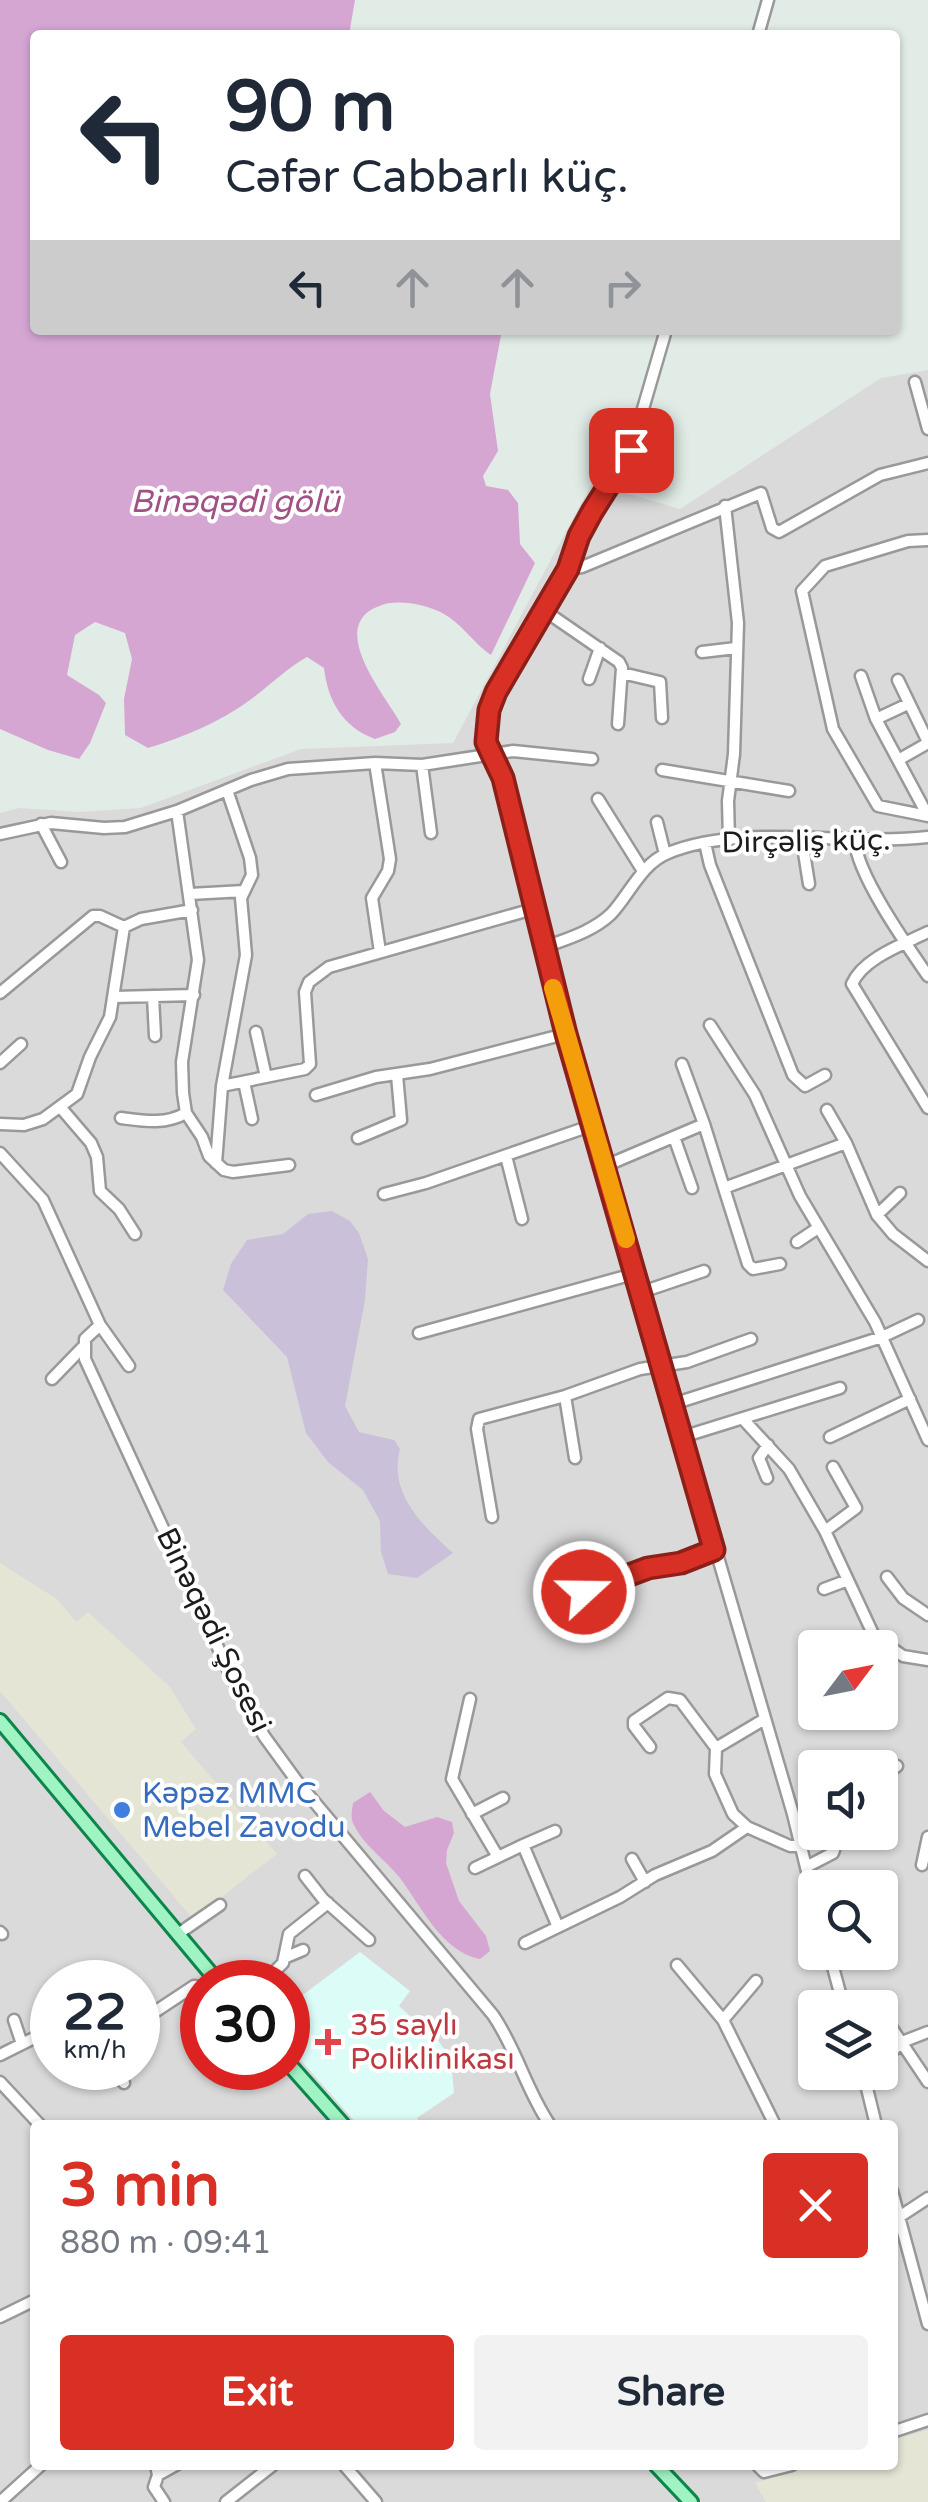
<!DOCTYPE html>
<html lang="en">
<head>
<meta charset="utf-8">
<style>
	body { margin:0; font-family:"Varela Round",sans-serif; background:#f2f2f3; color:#1f2937; height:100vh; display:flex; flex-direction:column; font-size:38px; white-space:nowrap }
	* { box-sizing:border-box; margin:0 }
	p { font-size:32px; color:#747a83 }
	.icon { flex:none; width:55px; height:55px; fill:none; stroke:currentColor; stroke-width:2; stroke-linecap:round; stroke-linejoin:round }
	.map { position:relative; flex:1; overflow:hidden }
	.sheet { position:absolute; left:30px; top:2120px; width:868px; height:350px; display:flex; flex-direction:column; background:#fff; border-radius:10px; box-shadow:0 2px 8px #0004 }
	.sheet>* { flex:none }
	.banner { position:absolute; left:30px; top:30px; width:870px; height:305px; border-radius:10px; box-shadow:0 2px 8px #0004; background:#fff; color:#1f2937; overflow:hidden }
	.needle { width:65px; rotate:58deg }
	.buttons { position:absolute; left:798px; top:1630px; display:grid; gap:20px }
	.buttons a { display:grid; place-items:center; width:100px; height:100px; border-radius:10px; background:#fff; box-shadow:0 2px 8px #0004; font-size:50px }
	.speed { position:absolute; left:30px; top:1960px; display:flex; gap:20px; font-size:50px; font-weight:700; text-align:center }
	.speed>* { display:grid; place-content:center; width:130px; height:130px; border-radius:50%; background:#fff; box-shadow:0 2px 8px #0004; line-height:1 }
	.speed small { font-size:25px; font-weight:400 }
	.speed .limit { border:15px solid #d22; background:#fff; color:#111 }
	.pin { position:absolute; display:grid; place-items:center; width:85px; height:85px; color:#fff; margin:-42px; border-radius:20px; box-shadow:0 5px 15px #0006 }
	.me { position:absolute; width:110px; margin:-55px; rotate:69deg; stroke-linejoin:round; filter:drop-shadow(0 0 8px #0008) }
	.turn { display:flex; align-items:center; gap:35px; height:210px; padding:0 30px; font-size:45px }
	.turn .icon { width:130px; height:130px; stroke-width:2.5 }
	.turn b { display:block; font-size:70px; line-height:85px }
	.lanes { display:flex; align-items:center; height:95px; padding:0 30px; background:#0003; justify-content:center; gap:50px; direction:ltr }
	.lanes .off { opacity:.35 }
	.round { display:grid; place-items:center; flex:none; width:105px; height:105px; border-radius:10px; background:#f2f2f3 }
	.summary { display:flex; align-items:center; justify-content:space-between; height:170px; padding:0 30px }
	h1 { font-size:60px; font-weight:800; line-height:75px; color:#d93025 }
	.button { display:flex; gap:20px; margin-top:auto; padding:20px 30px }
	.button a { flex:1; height:115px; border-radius:10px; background:#d93025; color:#fff; font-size:40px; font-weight:800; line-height:115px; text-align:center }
	.button a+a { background:#f2f2f3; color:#1f2937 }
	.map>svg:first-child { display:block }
	.residential { fill:#d9dad9; fill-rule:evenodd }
	.industrial { fill:#e4e5d4 }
	.education { fill:#dbfcf7 }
	.wetland { fill:#cac0d9 }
	.water { fill:#d6a6d3 }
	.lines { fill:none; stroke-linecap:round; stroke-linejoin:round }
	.minor-casing { stroke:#999; stroke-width:15 }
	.major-casing { stroke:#0d864c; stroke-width:18 }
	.minor { stroke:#fff; stroke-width:10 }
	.major { stroke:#a0f3c3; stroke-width:12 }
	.route-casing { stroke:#8d1f18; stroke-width:25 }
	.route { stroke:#d93025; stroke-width:18 }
	.slow { stroke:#f59e0b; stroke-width:18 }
	.shop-dot { fill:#3f7fe0; stroke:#fff; stroke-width:4 }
	.health-dot { fill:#e0444e; stroke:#fff; stroke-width:4 }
	.labels { text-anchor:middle; stroke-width:8; stroke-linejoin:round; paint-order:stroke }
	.street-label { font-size:30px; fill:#1c1c1c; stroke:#fff }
	.shop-label { font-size:30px; fill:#366cbe; stroke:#fff; text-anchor:start }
	.health-label { font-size:30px; fill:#be3a42; stroke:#fff; text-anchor:start }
	.water-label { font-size:32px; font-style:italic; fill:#a25185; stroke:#fff }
</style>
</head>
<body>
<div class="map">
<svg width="928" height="2502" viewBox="0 0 928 2502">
	<rect width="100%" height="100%" fill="#e2ece7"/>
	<path class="residential" d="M928 370V2502H0V813L19 808 79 812 141 808 301 749 453 743 592 483 680 509 881 378ZM815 1648H880V1712H815ZM815 1768H880V1832H815ZM815 1888H880V1952H815ZM52 1982H138V2068H52ZM202 1982H288V2068H202ZM815 2008H880V2072H815ZM35 2125H892V2465H35Z"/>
	<path class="industrial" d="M0 1563 57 1599 76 1622 88 1612 169 1686 196 1729 181 1742 277 1854 193 1919 0 1691Z
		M928 2430V2502H766L755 2483 808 2465H892L893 2440Z"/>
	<path class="education" d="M360 1952 410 1991 399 2006 425 2029 428 2027 451 2058 454 2093 417 2118 422 2125H358L288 2046V2006Z"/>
	<path class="wetland" d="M332 1211 350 1221 359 1233 368 1259 365 1300 345 1406 359 1432 394 1440 400 1449C388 1493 423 1526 453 1553L417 1578 388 1574 381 1552 380 1521 363 1490 328 1462 306 1433 287 1357 223 1290 231 1264 247 1240 283 1234 308 1214Z"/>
	<path class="water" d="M0 0H355L349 35H35V330H502L490 394 498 451 483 476 486 486 508 490 518 503 520 544 535 563 491 655C474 644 461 623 444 614 428 605 400 599 382 605 323 624 386 696 401 724L395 732 375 739C343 727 328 702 324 668L307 657C286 669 269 686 250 700 220 722 184 737 148 748L125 735 124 699 132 659 125 633 95 622 75 635 67 675 99 695 106 703 90 743 79 759 48 750 0 729Z
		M370 1792 384 1811 405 1827 437 1817 452 1822 454 1833 447 1850 446 1863 459 1901 486 1936 490 1951 480 1959C442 1952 421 1906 400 1878 385 1859 365 1847 354 1825 350 1818 352 1811 353 1803Z"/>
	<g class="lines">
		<defs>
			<path id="minor" d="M758 35 768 0
				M666 330 631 450 592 512 579 536 568 569 496 693 489 710 487 741 503 778 565 1034 793 1814 815 1904
				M915 382 928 429
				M725 506 738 623 734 754 728 801 729 840
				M568 569 582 567 761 493 772 528 779 532 880 475 928 463
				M545 611 619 662 622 668 618 724
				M702 652 736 648
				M622 673 660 682 662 718
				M861 676 876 719 928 816
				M589 679 600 648
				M898 680 928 742
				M876 719 908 704
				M898 760 928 743
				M375 763 390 859 388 871 372 898 380 952
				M422 765 431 833
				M662 770 789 791
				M227 790 250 858 252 875 241 898 246 955 222 1086 305 1069 310 1064 305 992 309 982 329 967 533 909
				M598 799 643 871
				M177 811 198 960 182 1062 183 1093 186 1113 202 1137 209 1156 224 1170 233 1172 289 1165
				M928 816 878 806 833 729 802 591 825 566 908 541 928 540
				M657 822 665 854
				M41 824 61 862
				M0 834 51 823 104 828 125 827 177 811 251 780 288 769 375 763 422 765 513 751 592 759
				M802 840 809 884
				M855 841C857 875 908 947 928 976
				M705 843 710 865 793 1075 805 1086 825 1075
				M190 894 244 891
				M928 932C904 944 863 958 852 984L928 1108
				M542 948C566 939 592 932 611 914 629 895 642 863 668 853 745 822 846 847 928 837
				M0 993 93 916H100L124 927
				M153 996 155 1036
				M114 997 194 995
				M710 1025 755 1095 800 1196 875 1322 928 1440
				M256 1032 266 1077
				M0 1063 21 1044
				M682 1064 704 1124
				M244 1082 252 1119
				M316 1095 376 1077 430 1069 565 1034
				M61 1108 91 1143 97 1157 100 1191 119 1209 135 1234
				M827 1110 846 1143
				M121 1118C144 1121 165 1125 186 1113
				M0 1124 24 1125 43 1119 77 1094 90 1057 110 1017 124 927 141 919 192 910
				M674 1137 692 1188
				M358 1138 401 1120 397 1075
				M0 1153 43 1200 100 1325 85 1339V1359L232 1678 264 1736 296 1780 493 2015C517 2050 526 2090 550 2125
				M506 1156 522 1219
				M216 1163 222 1086
				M605 1166 704 1124 724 1188 846 1143 877 1215 893 1234 928 1261
				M724 1188 748 1264 753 1269 780 1264
				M384 1194 426 1183 593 1125
				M877 1215 900 1193
				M797 1242 818 1228
				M642 1292 704 1271
				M100 1325 129 1366
				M419 1333 637 1273
				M52 1379 83 1347
				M565 1396 575 1458
				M673 1404 882 1337 918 1320
				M743 1419 789 1469 825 1531 874 1636 903 1656 928 1660
				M682 1437 840 1388
				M830 1437 910 1399
				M767 1478 759 1458 768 1445
				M492 1517 477 1429 479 1419 565 1396 640 1369 687 1362 751 1339
				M825 1531 856 1508 833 1467
				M887 1577 903 1598 928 1615
				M824 1589 848 1580
				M584 1592 649 1567 681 1563 714 1550
				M852 1648 874 1636
				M880 1658 888 1676
				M470 1699 452 1779 498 1857 523 1845 558 1927 620 1897 655 1875 712 1851 747 1827
				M650 1747 634 1726V1721L668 1698 680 1700 716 1748 715 1774 733 1814 747 1827 790 1846H801
				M716 1748 763 1720
				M880 1779 897 1766
				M472 1814 503 1798
				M523 1845 555 1831
				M632 1859 645 1882
				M922 1865 928 1837
				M806 1867 833 1853 840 1832
				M475 1868 498 1857
				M305 1876 323 1899 369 1940
				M0 1932 2 1934
				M178 1934 220 1905
				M525 1943 558 1927
				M829 1952 844 2008
				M284 1958 303 1950
				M677 1965 723 2020 775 2125
				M264 1982 283 1963 289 1934 328 1903
				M14 2020 22 2044
				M723 2020 756 1981
				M880 2021 891 2027 928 2082
				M138 2023 194 1986 202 1987
				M0 2055 52 2029
				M880 2063 902 2042 928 2032
				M113 2068 124 2083
				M863 2072 876 2125
				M0 2082 40 2125
				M892 2191 928 2324
				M896 2219 928 2198
				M0 2317 35 2300
				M892 2432 928 2420
				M156 2465 158 2475 154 2487 164 2502
				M344 2465 376 2502
				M757 2465 764 2472 792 2465
				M158 2475 176 2465
				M0 2502 41 2465
				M226 2502 273 2465"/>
			<path id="major" d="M0 1721 218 1982
				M288 2063 343 2125
				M656 2465 691 2502"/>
		</defs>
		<use href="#minor" class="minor-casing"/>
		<use href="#major" class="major-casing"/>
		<use href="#minor" class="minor"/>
		<use href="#major" class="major"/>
	</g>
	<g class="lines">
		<defs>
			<path id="route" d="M584 1592 648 1568 681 1563 714 1550 566 1034 503 778 486 742 489 710 496 692 568 569 579 536 592 512 631 450"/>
		</defs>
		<use href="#route" class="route-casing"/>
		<use href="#route" class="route"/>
		<path class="slow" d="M553 988 626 1239"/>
	</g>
	<circle class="shop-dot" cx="122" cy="1810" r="10"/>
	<path class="health-dot" d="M323 2027h10v10h10v10h-10v10h-10v-10h-10v-10h10z"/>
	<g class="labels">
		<g class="street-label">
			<text transform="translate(806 841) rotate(-1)" y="10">Dirçəliş küç.</text>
			<text transform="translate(214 1630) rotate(64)" y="10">Binəqədi Şosesi</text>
		</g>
		<g class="shop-label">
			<text x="142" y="1803">Kəpəz MMC<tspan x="142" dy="34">Mebel Zavodu</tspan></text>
		</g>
		<g class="health-label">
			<text x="350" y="2035">35 saylı<tspan x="350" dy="34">Poliklinikası</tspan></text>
		</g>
		<g class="water-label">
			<text x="235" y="512">Binəqədi gölü</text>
		</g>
	</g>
</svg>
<div class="buttons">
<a><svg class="needle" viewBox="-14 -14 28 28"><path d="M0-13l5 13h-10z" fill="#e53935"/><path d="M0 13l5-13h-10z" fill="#747a83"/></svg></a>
<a><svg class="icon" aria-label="sound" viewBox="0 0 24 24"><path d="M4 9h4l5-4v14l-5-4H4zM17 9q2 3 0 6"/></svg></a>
<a><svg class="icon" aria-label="search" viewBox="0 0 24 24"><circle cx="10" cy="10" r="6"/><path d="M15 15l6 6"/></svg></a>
<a><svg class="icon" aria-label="layers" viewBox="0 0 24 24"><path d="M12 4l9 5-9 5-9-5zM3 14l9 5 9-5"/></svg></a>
</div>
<div class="speed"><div>22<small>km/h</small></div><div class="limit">30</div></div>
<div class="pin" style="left:631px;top:450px;background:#d93025"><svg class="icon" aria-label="arrive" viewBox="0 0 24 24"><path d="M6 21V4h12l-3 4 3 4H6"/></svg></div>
<svg class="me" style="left:584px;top:1592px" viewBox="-20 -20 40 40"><circle r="17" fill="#d93025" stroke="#fff" stroke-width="3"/><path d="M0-11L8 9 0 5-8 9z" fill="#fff"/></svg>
<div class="banner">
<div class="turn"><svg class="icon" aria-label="left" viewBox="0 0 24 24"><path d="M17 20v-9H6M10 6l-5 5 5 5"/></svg><div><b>90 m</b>Cəfər Cabbarlı küç.</div></div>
<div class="lanes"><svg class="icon" aria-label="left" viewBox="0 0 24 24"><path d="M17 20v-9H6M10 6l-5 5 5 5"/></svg><svg class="icon off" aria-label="ahead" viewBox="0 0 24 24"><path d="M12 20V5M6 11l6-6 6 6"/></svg><svg class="icon off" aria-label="ahead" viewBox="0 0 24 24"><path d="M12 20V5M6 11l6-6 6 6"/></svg><svg class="icon off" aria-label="right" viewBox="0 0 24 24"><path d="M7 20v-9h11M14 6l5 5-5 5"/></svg></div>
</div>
<section class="sheet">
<div class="summary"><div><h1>3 min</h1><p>880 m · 09:41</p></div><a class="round" style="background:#d93025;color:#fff"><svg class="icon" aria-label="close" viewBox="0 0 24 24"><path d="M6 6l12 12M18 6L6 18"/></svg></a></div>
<div class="button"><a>Exit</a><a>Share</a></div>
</section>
</div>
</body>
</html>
